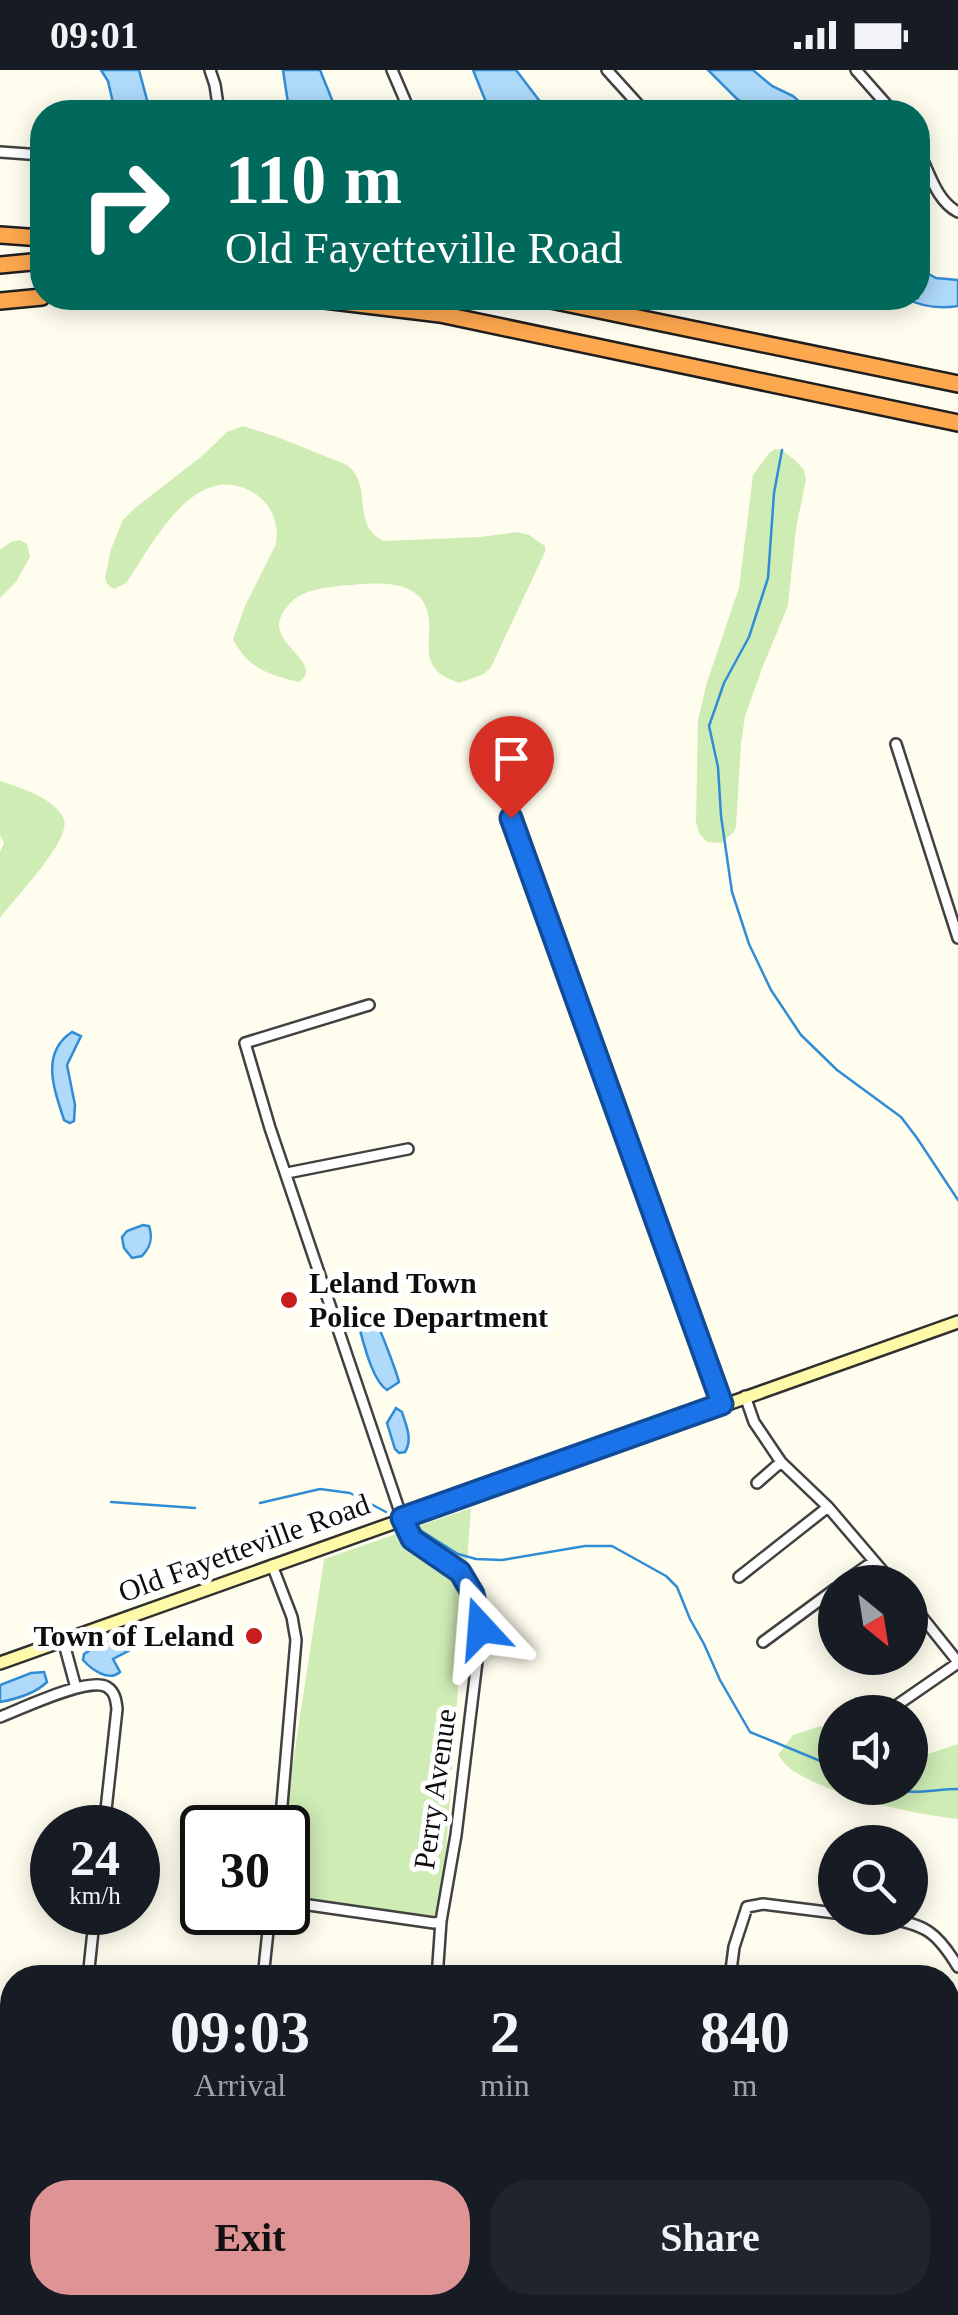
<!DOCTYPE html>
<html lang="en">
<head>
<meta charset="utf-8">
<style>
	body { margin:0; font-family:"Times New Roman",serif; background:#20242c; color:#f1f3f6; height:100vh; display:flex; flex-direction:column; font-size:38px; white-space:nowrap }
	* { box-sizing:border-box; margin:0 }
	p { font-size:32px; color:#9ea1a6 }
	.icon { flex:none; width:55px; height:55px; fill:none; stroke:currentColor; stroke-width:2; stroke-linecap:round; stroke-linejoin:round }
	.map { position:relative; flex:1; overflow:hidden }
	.drawer { position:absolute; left:0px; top:1895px; width:960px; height:350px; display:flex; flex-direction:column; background:#171b24; border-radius:40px 40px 0 0; box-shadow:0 5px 25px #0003 }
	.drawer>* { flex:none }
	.guide { position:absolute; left:30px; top:30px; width:900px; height:210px; border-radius:40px; box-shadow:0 5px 25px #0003; background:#00695c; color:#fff; overflow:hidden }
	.needle { width:65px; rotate:150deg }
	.controls { position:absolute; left:818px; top:1495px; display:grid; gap:20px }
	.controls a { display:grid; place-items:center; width:110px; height:110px; border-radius:50%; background:#171b24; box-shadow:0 5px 25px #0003; font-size:50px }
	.speed { position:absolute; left:30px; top:1735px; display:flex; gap:20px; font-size:50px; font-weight:700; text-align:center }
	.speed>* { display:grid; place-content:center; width:130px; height:130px; border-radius:50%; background:#171b24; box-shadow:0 5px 25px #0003; line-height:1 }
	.speed small { font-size:25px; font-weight:400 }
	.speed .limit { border:5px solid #111; border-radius:15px; background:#fff; color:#111 }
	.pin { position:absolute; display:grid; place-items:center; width:85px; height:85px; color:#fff; margin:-102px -42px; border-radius:50% 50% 50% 0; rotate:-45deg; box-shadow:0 0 10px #0007 }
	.pin .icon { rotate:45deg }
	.me { position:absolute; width:110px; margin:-55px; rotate:341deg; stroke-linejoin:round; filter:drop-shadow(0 0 8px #0008) }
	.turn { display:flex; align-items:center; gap:35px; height:210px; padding:0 30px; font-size:45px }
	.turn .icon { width:130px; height:130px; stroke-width:2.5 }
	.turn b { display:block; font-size:70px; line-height:85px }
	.eta { display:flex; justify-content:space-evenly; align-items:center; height:170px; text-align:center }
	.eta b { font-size:60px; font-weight:700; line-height:70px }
	.primary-button { display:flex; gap:20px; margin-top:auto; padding:20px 30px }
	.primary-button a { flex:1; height:115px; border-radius:40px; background:#de9394; color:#111; font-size:40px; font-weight:700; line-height:115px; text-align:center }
	.primary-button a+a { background:#20242c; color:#f1f3f6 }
	.status { display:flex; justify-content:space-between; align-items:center; height:70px; padding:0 50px; background:#171b24; direction:ltr }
	.status svg { height:28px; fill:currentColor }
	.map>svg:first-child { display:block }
	.green { fill:#cfecb5 }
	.water { fill:#afdafa; stroke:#318cd6; stroke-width:2.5 }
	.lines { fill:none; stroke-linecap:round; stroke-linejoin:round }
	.stream { stroke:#318cd6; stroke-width:2.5 }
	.street-casing { stroke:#414141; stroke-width:14 }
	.secondary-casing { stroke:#303030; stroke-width:16 }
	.highway-casing { stroke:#1f1f1f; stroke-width:20 }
	.street { stroke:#fff; stroke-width:9 }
	.secondary { stroke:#fffaa9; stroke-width:11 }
	.highway { stroke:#fda74e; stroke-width:15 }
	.route-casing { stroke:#114b97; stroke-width:25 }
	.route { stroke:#1a73e8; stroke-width:18 }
	.poi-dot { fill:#c71d1c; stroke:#fff; stroke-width:4 }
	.labels { text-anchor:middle; stroke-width:10; stroke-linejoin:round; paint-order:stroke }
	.poi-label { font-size:30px; font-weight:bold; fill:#0e0e0e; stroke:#fff; text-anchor:start }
	.street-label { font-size:30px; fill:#0e0e0e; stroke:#fff }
</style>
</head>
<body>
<div class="status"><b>09:01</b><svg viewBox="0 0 49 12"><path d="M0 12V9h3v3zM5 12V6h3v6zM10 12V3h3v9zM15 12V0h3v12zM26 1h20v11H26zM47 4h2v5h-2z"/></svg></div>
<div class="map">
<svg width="958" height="2245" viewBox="0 0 958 2245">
	<rect width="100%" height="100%" fill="#fffdee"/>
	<path class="green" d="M243 356 280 368 347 395C374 416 350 453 383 471L481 467 518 462 529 465 545 476V482L491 597 484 604 459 613C446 608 434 603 430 589 427 577 430 562 429 550 426 514 391 512 362 514 342 516 320 516 301 525 294 528 289 534 284 541 261 573 327 592 299 612 270 606 246 597 233 569L245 536 276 474C279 456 273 437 258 426 198 383 154 472 126 513L114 519 107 514 105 508 111 479 123 450 135 438 202 386 227 362Z
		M775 379 782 380 796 391 804 400 806 410 796 458 788 536 763 596 745 646 741 674 736 757 733 763 721 773 707 772 699 763 696 752 698 650 707 612 739 518 753 405 769 383Z
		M20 470 27 474 30 487 16 512 0 528V480L11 472Z
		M0 711C19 717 50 727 61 744 65 749 65 753 64 759 58 783 16 827 0 848V782L4 773 0 765Z
		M471 1438 441 1851 288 1831V1758H283L324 1489Z
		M821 1656 835 1664V1718H910V1685L922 1686 958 1674V1749C912 1744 835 1727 795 1702 788 1698 784 1692 778 1685L793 1665Z"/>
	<path class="water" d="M101 0H139L147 30V42H115L108 11Z
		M283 0H320L337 42H286L288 33Z
		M473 0H516L548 42H490Z
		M708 0H753L772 16 793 26 811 42H755L736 28Z
		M918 198 936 208 958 210V236C939 239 922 237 905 228H918Z
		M72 962 81 966 67 995 75 1035 74 1051 70 1053 64 1050C54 1019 40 983 72 962Z
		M143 1155 149 1156C153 1168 151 1177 142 1186L132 1188 124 1178 122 1167 127 1161Z
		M357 1241C364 1242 368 1241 373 1247 379 1254 396 1301 399 1312L387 1320C370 1309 362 1264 355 1243Z
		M396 1338 402 1342C406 1355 413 1369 405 1382L399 1383 395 1379 387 1353Z
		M130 1566 135 1573 132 1579 113 1589 120 1602C109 1612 92 1600 83 1590L84 1584 98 1575Z
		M44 1602 47 1612C35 1624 16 1629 0 1632V1615L31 1603Z"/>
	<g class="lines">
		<path class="stream" d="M782 380 774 423 768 508 749 567 724 613 709 656 718 697 721 746 732 822 749 874 771 920 801 965 837 1000 901 1047 917 1068 958 1130
			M111 1432 195 1438
			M260 1433 320 1419 350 1423 386 1442
			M412 1455 458 1484 476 1489 502 1490 585 1476H612L666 1506 677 1517 690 1549 704 1574 720 1610 750 1662 835 1697
			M889 1718C913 1726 934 1719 958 1719"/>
		<defs>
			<path id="street" d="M210 0 215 15 219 42
				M392 0 410 42
				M607 0 645 42
				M856 0 893 42
				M918 80C929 101 936 131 958 142
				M0 82 42 85
				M896 674 958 868
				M511 748 722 1335
				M369 935 245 973 270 1058 402 1448 412 1469 460 1502 473 1523 481 1558 456 1765 441 1851 437 1908
				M287 1103 408 1079
				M745 1326 754 1352 781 1392 828 1437 892 1512
				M757 1413 781 1392
				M272 1495 292 1547 296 1570 280 1758
				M739 1507 828 1437
				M844 1512 874 1491
				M910 1532 958 1592
				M63 1570 76 1618
				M763 1572 835 1519
				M887 1642 958 1593
				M0 1647C21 1639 89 1606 107 1617 115 1622 116 1630 117 1639L104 1758
				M829 1682 835 1678
				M288 1832 434 1853 441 1851
				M885 1848C925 1854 937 1862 958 1897
				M88 1908 95 1842
				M263 1908 270 1842
				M730 1908 734 1877 747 1837 763 1834 835 1843
				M0 1967 2 1948
				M948 1994 958 1960
				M0 2214 12 2216
				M142 2245 143 2232
				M387 2245 388 2232
				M472 2245 474 2232
				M795 2245 796 2232"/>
			<path id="secondary" d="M0 1593 958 1252
				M0 1995 12 1997
				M0 2007 12 2008
				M948 2102 958 2103"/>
			<path id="highway" d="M0 165 42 168
				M0 195 42 191
				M308 228 440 244 958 353
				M541 228 958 314
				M0 231 42 227"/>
		</defs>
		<use href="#street" class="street-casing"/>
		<use href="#secondary" class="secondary-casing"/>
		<use href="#highway" class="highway-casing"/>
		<use href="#street" class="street"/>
		<use href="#secondary" class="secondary"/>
		<use href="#highway" class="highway"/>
	</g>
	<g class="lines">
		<defs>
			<path id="route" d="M481 1558 473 1524 460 1502 412 1469 402 1448 722 1334 511 748"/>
		</defs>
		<use href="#route" class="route-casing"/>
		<use href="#route" class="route"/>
	</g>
	<g class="poi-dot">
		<circle cx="289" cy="1230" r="10"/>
		<circle cx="254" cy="1566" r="10"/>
	</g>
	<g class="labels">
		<g class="poi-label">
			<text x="309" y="1223">Leland Town<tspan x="309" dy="34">Police Department</tspan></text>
			<text x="234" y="1576" text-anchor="end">Town of Leland</text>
		</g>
		<g class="street-label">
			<text transform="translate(244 1478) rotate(-20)" y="10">Old Fayetteville Road</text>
			<text transform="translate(435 1719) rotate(-82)" y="10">Perry Avenue</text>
		</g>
	</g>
</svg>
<div class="controls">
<a><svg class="needle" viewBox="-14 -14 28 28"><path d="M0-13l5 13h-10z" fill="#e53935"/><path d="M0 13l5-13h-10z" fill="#9ea1a6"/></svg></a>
<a><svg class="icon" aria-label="sound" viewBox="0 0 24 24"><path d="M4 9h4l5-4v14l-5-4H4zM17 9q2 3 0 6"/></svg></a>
<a><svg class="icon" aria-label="search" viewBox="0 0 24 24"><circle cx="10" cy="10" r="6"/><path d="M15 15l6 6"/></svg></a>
</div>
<div class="speed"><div>24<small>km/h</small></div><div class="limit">30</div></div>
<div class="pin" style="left:511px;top:748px;background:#d93025"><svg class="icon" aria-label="arrive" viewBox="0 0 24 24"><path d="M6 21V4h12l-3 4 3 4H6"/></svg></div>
<svg class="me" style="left:481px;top:1558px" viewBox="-20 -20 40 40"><path d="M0-17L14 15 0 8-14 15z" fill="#1a73e8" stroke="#fff" stroke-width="4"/></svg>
<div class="guide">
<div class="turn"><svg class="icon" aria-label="right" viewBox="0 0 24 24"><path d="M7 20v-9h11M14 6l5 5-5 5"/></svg><div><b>110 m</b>Old Fayetteville Road</div></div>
</div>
<section class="drawer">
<div class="eta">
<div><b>09:03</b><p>Arrival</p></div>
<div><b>2</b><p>min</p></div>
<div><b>840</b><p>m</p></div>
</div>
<div class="primary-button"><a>Exit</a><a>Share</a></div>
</section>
</div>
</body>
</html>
